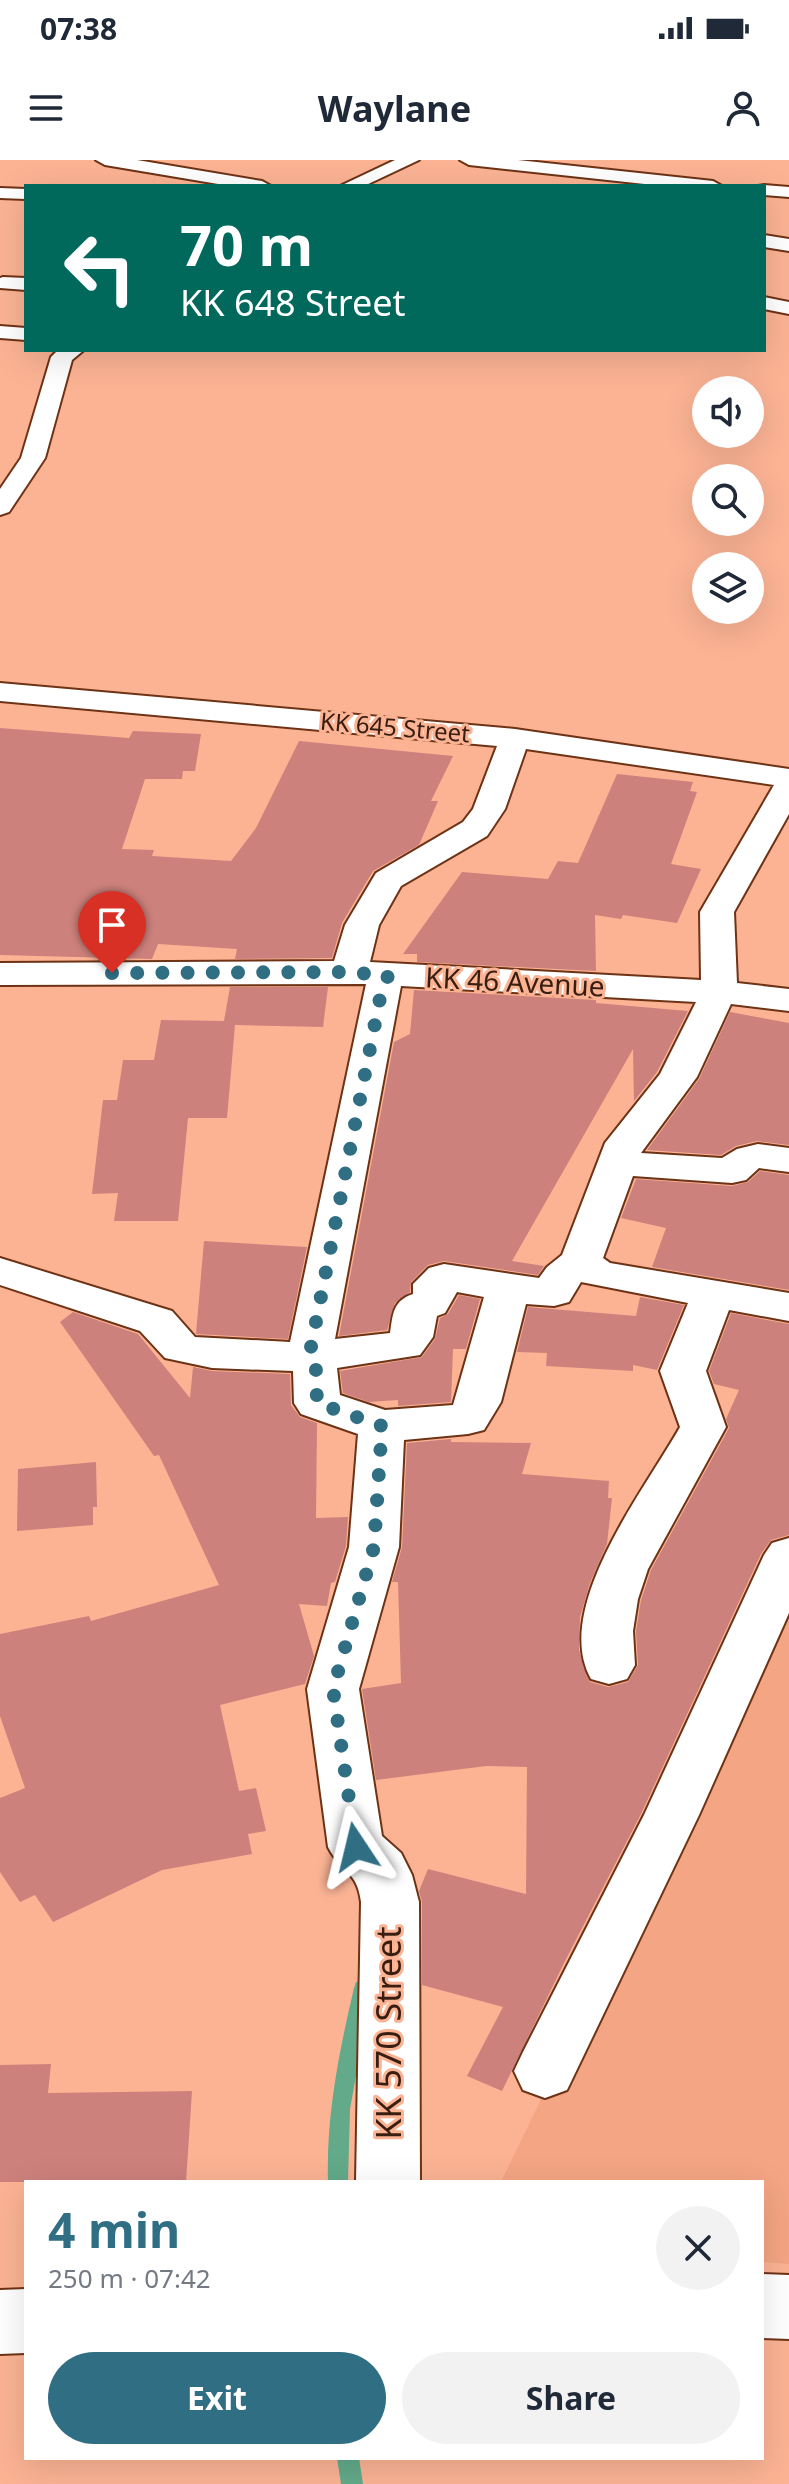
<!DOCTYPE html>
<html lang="en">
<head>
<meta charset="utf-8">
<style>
	body { margin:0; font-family:"Noto Sans",sans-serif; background:#f2f2f3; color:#1f2937; height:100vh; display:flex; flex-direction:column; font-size:30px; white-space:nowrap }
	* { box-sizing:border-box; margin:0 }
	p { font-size:26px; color:#747a83 }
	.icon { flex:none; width:44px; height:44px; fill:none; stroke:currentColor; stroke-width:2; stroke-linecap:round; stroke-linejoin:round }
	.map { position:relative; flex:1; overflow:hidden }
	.sheet { position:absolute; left:24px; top:2020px; width:740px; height:280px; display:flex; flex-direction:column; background:#fff; border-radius:0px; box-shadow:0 8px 32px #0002 }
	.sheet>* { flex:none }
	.banner { position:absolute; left:24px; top:24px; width:742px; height:168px; border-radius:0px; box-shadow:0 8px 32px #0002; background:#00695c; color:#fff; overflow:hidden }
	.fabs { position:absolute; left:692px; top:216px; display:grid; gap:16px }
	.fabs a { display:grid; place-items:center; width:72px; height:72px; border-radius:50%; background:#fff; box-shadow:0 8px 32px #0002; font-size:40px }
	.pin { position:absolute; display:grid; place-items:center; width:68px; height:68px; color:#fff; margin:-82px -34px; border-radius:50% 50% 50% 0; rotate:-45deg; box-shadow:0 0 8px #0007 }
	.pin .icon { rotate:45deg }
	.me { position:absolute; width:88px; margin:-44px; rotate:350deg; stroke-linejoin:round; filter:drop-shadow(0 0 6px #0008) }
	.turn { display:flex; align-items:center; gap:28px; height:168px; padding:0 24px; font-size:36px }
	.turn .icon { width:104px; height:104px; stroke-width:2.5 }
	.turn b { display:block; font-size:56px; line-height:68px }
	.round { display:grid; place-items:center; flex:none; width:84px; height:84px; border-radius:42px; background:#f2f2f3 }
	.headline { display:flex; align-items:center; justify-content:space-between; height:136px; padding:0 24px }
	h1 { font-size:48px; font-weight:700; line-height:60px; color:#306e84 }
	.cta { display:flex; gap:16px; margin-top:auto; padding:16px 24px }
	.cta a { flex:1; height:92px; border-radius:48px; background:#306e84; color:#fff; font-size:32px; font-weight:700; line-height:92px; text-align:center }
	.cta a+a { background:#f2f2f3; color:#1f2937 }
	.status { display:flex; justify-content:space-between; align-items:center; height:56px; padding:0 40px; background:#fff; direction:ltr }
	.status svg { height:22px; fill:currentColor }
	header { display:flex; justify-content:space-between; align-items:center; height:104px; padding:0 24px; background:#fff; font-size:36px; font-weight:700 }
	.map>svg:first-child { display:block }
	.built { fill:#f4a583 }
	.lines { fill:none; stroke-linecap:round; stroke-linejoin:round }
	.stream { fill:#62aa8a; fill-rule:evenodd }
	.building { fill:#cd817c }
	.minor-casing { stroke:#6e3215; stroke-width:4 }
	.secondary-casing { stroke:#6e3215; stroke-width:4 }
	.minor { fill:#fff; fill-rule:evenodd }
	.secondary { fill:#fff; fill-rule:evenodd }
	.route { stroke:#306e84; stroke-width:14; stroke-dasharray:0 25.2 }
	.labels { text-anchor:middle; stroke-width:6; stroke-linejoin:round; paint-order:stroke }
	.far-street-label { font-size:24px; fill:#381d11; stroke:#fbb394 }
	.street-label { font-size:28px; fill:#381d11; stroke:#fbb394 }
	.near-street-label { font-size:34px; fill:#381d11; stroke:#fbb394 }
</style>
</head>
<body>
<div class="status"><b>07:38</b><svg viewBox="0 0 49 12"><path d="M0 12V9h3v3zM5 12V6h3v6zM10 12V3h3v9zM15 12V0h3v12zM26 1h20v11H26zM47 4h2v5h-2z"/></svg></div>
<header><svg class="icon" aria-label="menu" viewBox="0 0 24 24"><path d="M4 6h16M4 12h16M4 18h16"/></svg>Waylane<svg class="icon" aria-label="person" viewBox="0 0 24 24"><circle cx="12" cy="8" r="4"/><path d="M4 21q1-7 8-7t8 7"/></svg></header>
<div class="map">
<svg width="789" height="2324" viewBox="0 0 789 2324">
	<rect width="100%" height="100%" fill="#fbb394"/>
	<path class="built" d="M789 1427V2104L762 2102V2022H501Z"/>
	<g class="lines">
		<path class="stream" d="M363 1820 370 1822 372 1828 350 1949 348 2022H328C326 1956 339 1892 354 1828L356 1822Z
			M337 2298H359L363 2324H341Z"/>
	</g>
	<path class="building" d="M0 568 129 578 133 571 201 574 195 611H183L182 619H145L122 689 154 690 152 696 231 701 256 668 299 581 453 596 431 641H438L419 685 373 711 342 763 332 798 235 799 237 789 158 784 152 799 0 795Z
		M617 614 693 622 690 631 697 632 671 704 701 709 677 763 623 755 621 759 595 755 596 811 417 802V794H403L462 712 548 719 558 701 578 703Z
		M230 827H328L323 867 235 865 227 958H188L178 1061H114L118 1033 92 1034 103 940H117L123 900H154L161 860 224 861Z
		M414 830 596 840V843L688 851 657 912 634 941 633 889 512 1101 544 1106 538 1115 444 1101 428 1105 411 1122 410 1132 395 1143 387 1170 339 1176 394 882 410 874Z
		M730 852 789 863V985L757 981 736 986 721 995 647 990 699 919Z
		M760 1011 789 1015V1130L652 1107 666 1068 621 1058 636 1019 732 1026 748 1022Z
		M204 1081 307 1087 288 1179 196 1174Z
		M459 1135 480 1139 466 1189H453L451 1242 398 1246V1240L369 1242 343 1233 340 1211 422 1197 435 1179 440 1158 448 1154Z
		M640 1137 684 1145 657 1210 633 1205V1211L546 1206 547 1193 517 1192 528 1147 636 1156Z
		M73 1152 138 1174 190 1238 193 1207 212 1211 290 1214 291 1245 300 1257 317 1263 316 1358 348 1357 346 1386 335 1422 331 1423 327 1446 299 1444 314 1496 305 1524 220 1545 239 1631 256 1628 266 1671 248 1674 252 1694 162 1710 53 1762 35 1735 20 1742 0 1712V1638L25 1628 0 1556V1474L89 1456 91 1461 219 1425 159 1295 154 1296 60 1162Z
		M731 1153 789 1164V1375L771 1380 761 1394 641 1654 564 1803 502 1931 467 1916 503 1847 422 1825V1742L419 1731 428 1709 526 1734 527 1607 486 1606 376 1620 362 1529 401 1523 398 1422H392L402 1387 407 1283 451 1279V1282L531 1283 522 1314 609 1321 608 1338H612L607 1384 590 1423 580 1457 579 1490 590 1522 608 1527 628 1522 638 1505 636 1471 641 1440 651 1410 729 1268 726 1259 739 1230 714 1224 709 1211Z
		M96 1302 97 1347H93V1365L17 1371 18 1309Z
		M51 1904 48 1933 192 1931 186 2022H0V1905Z"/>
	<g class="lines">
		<defs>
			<path id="minor" d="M96 0H137L262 21 271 26H230L105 5Z
				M395 0H419L364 26H340Z
				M460 0H518L713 21 722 26H663L469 5Z
				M764 25 789 27V37L764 35V26H758Z
				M0 28 26 29V39L0 38Z
				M764 75 789 79V91L764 87Z
				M3 117 26 118V130L0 128V118Z
				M764 137 789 142V154L764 149Z
				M0 166 26 168V180L0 178Z
				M58 190H84L72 200 45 298 9 352 0 355V329L21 298 51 197Z
				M0 523 515 569 789 609V654L734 752 737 823 789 829V851L731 844 697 917 641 993 722 998 737 989 758 984 789 988V1012L759 1008 746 1020 732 1023 633 1016 603 1098 610 1103 789 1133V1161L729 1150 706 1211 726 1267 648 1409 638 1439 633 1471 635 1505 627 1519 609 1524 591 1519C551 1448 646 1328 680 1267L660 1211 688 1143 581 1122 569 1142 554 1146 526 1144 501 1242 484 1270 468 1274 404 1280 399 1387 359 1529 382 1676 401 1693 412 1715 419 1742 420 2022H356L361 1742C357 1710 341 1713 328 1687L307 1529 349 1387 358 1274 301 1254 294 1243 293 1211 212 1208 165 1198 140 1171 0 1125V1098L172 1151 195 1177 290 1182 366 824 0 825V803L334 801 345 765 376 713 463 662 473 649 497 586 0 541ZM526 589 774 625 700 752 701 820 370 802 379 765 401 726 487 676 505 649ZM401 826 696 842 660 914 605 983 562 1095 547 1107 539 1118 444 1104 429 1108 413 1124V1134C393 1141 393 1153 390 1173L335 1179ZM457 1132 484 1137 453 1245 385 1250 340 1235 337 1208 420 1195 433 1177 437 1156 445 1153Z
				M789 1378V1453L699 1655 567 1930 545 1938 523 1930 514 1911 523 1892 644 1655 764 1395 772 1383Z"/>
			<path id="secondary" d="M762 2114 789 2115V2179L762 2178Z
				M26 2129V2193L0 2194V2130Z"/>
		</defs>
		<use href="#minor" class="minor-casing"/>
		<use href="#secondary" class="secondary-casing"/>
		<use href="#minor" class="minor"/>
		<use href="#secondary" class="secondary"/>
	</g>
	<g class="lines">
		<path class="route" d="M112 813 349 812 388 816 382 828 309 1197 316 1210 317 1243 382 1266 374 1387 333 1529 356 1687"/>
	</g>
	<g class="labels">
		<g class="far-street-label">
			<text transform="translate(395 568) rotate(5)" y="8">KK 645 Street</text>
		</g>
		<g class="street-label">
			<text transform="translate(515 822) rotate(3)" y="10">KK 46 Avenue</text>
		</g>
		<g class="near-street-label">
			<text transform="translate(389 1873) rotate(-90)" y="12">KK 570 Street</text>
		</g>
	</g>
</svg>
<div class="fabs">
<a><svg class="icon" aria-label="sound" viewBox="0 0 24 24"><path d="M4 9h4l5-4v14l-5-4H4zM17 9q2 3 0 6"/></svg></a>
<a><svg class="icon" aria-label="search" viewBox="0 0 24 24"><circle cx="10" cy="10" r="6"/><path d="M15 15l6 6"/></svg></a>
<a><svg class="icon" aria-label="layers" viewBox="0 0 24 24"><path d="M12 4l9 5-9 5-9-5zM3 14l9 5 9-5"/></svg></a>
</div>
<div class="pin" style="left:112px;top:813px;background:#d93025"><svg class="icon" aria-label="arrive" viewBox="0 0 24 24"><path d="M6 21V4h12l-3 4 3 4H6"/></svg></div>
<svg class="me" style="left:356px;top:1687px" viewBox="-20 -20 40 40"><path d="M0-17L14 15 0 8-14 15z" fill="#306e84" stroke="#fff" stroke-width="4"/></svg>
<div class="banner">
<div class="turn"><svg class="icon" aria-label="left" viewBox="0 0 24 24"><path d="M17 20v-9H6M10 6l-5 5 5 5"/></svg><div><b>70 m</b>KK 648 Street</div></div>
</div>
<section class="sheet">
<div class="headline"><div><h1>4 min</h1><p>250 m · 07:42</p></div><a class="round"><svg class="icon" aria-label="close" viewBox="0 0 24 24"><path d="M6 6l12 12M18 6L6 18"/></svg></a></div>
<div class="cta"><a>Exit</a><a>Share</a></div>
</section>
</div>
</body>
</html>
